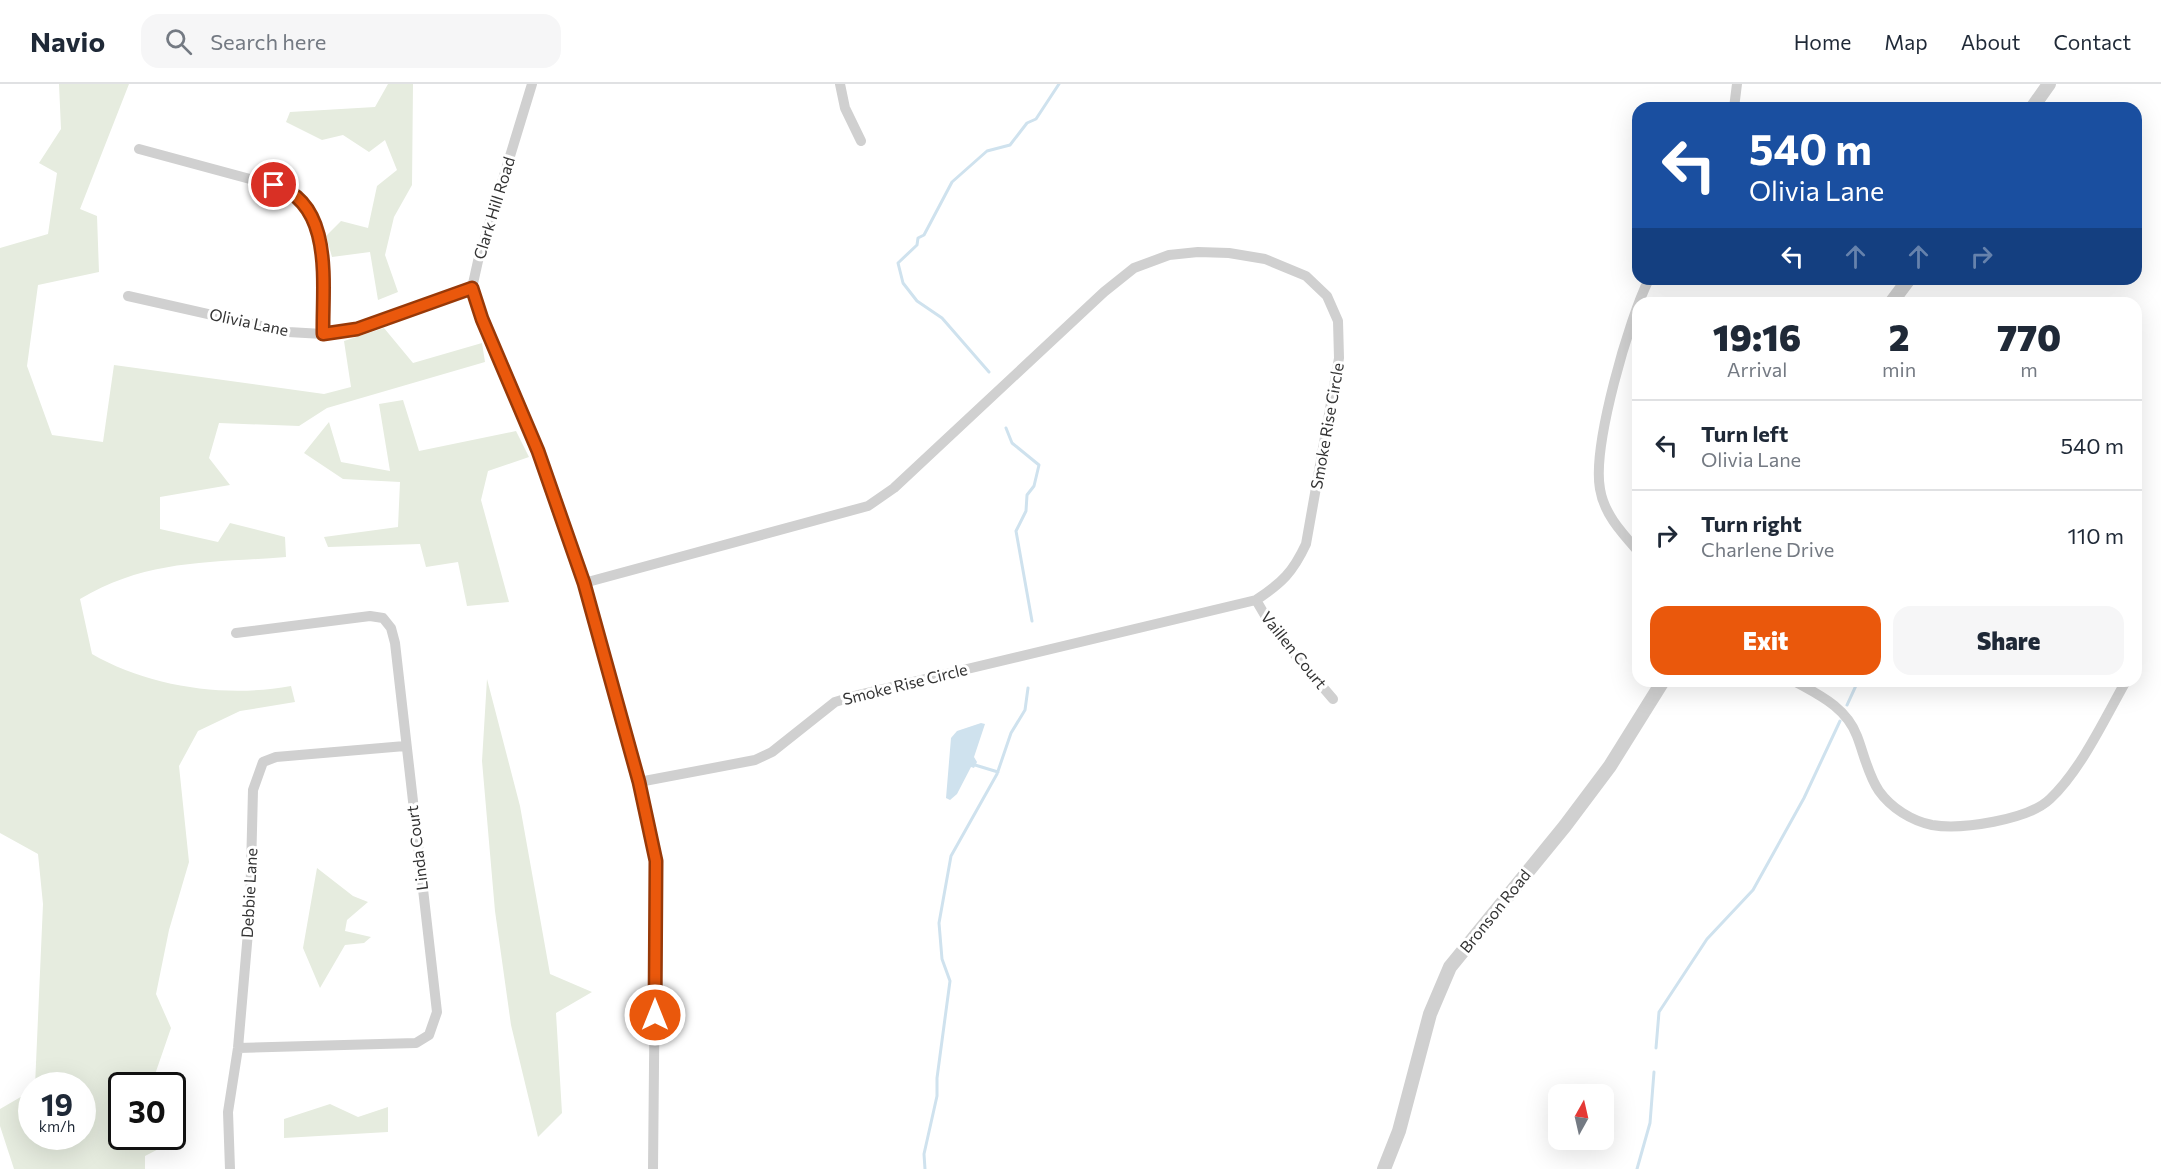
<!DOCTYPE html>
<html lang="en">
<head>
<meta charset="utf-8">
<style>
	body { margin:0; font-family:Commissioner,sans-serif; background:#f6f6f7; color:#1f2937; height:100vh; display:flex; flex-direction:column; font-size:22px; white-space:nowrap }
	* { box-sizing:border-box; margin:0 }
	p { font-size:20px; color:#747a83 }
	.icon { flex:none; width:33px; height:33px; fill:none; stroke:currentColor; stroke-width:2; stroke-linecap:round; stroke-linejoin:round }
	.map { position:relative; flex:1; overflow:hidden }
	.side { position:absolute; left:1632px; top:213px; width:510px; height:390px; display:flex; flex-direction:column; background:#fff; border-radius:18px; box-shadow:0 6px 24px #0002 }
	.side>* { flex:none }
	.guide { position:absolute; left:1632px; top:18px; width:510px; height:183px; border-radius:18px; box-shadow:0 6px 24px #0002; background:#1a4fa0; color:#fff; overflow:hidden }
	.needle { width:39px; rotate:8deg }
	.tools { position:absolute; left:1548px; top:1000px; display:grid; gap:12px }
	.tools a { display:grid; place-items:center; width:66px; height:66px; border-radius:12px; background:#fff; box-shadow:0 6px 24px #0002; font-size:30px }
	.speed { position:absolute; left:18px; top:988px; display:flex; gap:12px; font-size:30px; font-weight:700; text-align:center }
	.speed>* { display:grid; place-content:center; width:78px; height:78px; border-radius:50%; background:#fff; box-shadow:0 6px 24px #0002; line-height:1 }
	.speed small { font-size:15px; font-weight:400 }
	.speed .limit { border:3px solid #111; border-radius:9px; background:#fff; color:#111 }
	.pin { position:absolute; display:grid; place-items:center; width:51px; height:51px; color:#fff; margin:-26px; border:3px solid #fff; border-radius:50%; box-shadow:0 2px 6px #0007 }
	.me { position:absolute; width:66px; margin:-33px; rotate:0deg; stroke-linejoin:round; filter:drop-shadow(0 0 4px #0008) }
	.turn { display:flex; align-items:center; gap:21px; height:126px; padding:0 18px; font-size:27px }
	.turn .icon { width:78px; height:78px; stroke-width:2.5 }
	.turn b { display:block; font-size:42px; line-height:51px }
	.lanes { display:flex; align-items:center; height:57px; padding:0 18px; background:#0003; justify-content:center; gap:30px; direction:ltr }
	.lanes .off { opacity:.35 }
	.eta { display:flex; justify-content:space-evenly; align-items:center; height:102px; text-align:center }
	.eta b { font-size:36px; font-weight:800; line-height:42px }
	.cta { display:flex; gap:12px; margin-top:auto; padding:12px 18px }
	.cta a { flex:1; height:69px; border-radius:18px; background:#ea580c; color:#fff; font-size:24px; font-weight:800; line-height:69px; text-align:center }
	.cta a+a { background:#f6f6f7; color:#1f2937 }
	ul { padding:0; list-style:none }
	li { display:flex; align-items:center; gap:18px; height:90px; padding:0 18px; border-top:2px solid #e0e1e3 }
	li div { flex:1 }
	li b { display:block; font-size:22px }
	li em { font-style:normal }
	header { display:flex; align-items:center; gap:36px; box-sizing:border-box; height:84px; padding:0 30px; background:#fff; border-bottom:2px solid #e0e1e3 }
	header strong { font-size:28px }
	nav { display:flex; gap:33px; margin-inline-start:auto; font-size:21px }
	.search { width:420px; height:54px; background:#f6f6f7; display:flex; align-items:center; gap:15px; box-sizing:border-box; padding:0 21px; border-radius:18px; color:#747a83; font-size:22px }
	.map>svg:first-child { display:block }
	.green { fill:#e6ecdf }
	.water { fill:#cfe2ee }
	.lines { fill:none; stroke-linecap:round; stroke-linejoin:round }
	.stream { stroke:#cfe2ee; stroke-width:3 }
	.minor { stroke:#d0d0d0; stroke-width:10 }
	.tertiary { stroke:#d0d0d0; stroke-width:14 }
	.route-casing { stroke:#983908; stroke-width:15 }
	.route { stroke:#ea580c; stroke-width:10 }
	.labels { text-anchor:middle; stroke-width:6; stroke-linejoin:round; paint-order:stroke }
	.street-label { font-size:16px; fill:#333; stroke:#fff }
</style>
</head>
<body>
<header>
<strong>Navio</strong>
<div class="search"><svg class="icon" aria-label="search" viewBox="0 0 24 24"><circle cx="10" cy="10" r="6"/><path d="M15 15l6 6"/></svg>Search here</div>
<nav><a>Home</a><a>Map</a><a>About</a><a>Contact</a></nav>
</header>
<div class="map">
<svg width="2161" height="1085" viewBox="0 0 2161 1085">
	<rect width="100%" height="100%" fill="#fff"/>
	<path class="green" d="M59 0H129L80 125 97 132 99 188 38 201 27 282 52 351 103 358 114 281 324 310 351 303 344 257 384 244 413 279 482 259 485 278 327 324 299 342 219 339 209 374 230 401 160 413V445L218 458 230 439 285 453 286 473C210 479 147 475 80 515L92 570C149 603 226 614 291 602L295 618 240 627 198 647 179 682 189 778 169 846 156 910 171 944 151 1002H122V1053H172L173 1022 177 1027 174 1057 145 1072V1085H14L0 1042V1025L31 1007 32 1053H82V1002H35L43 820 38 770 0 749V164L48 150 57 89 39 79 61 45Z
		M388 0H413L412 101 394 133 385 171 398 208 378 216 370 168 332 173 326 152 341 137 368 144 377 102 397 86 385 56 369 68 343 51 322 56 286 38 290 28 375 23Z
		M403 316 419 367 516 347 529 373 488 387 481 416 509 518 467 522 458 478 426 483 420 460 328 463 324 453 398 443 400 398 343 395 304 369 329 338 341 378 390 387 379 320Z
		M487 595 520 722 550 890 592 908 556 929 562 1029 538 1053 511 941 495 827 482 677Z
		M317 784 353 812 368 818 347 836 345 847 371 853 364 859 345 861 320 904 303 864Z
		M330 1020 358 1033 388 1023V1048L284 1054V1035Z"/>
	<path class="water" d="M981 639 985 640 974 673 977 678 974 684 971 683 957 710 950 716 946 714 951 654 957 647Z"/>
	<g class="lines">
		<path class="stream" d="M989 288 942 234 917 217 903 199 898 179 917 161 918 154 924 151 952 98 987 67 1010 61 1027 39 1036 35 1059 0
			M1006 344 1012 359 1039 381 1034 402 1027 411 1026 427 1016 447 1032 537
			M1847 621 1858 597
			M975 681 998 688
			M1656 964 1659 928 1707 855 1753 806 1804 714 1840 637
			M925 1085 924 1070 937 1012V994L950 897 942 875 939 839 951 772 997 690 1011 649 1025 626 1028 604
			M1637 1085 1650 1039 1654 988"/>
		<path class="minor" d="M532 0 478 177 472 204 482 235 538 367 584 499 639 698 656 777 653 1085
			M840 0 845 24 861 57
			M1734 24 1737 0
			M139 65 291 106C331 146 322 198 323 250
			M128 212 288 248 323 250 356 245 472 204
			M1638 467C1622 449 1604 430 1600 405 1592 362 1629 235 1649 195
			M584 499 868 422 894 404 1104 208 1134 184 1169 171 1198 168 1229 169 1265 175 1306 192 1327 212 1338 237 1339 274 1306 460C1293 488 1282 499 1256 516L858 611 835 618 772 668 755 676 639 698
			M1256 516 1273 545 1333 615
			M236 549 370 532 383 534 391 544 395 559 437 928 429 951 416 959 238 964
			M1794 597C1819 611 1846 623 1857 652 1864 670 1868 691 1879 707 1891 724 1912 737 1932 741 1961 746 2028 736 2050 715 2081 686 2105 634 2126 597
			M230 1085 228 1028 238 964 250 825 253 706 263 678 276 673 405 662"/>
		<path class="tertiary" d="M2032 24 2049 0
			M1891 219 1909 195
			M1384 1085 1399 1047 1430 930 1450 883 1565 742 1610 682 1663 597"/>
	</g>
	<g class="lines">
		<defs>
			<path id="route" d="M274 101C335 119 322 201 323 250L357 245 472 204 482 235 538 367 584 499 639 698 656 777 655 931"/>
		</defs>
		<use href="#route" class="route-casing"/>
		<use href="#route" class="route"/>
	</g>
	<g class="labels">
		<g class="street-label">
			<text transform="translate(494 124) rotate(-73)" y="6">Clark Hill Road</text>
			<text transform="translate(249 238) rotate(12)" y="6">Olivia Lane</text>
			<text transform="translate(1327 342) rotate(-80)" y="6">Smoke Rise Circle</text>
			<text transform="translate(1294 566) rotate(51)" y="6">Vaillen Court</text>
			<text transform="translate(905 600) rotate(-14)" y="6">Smoke Rise Circle</text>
			<text transform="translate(417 764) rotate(-97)" y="6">Linda Court</text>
			<text transform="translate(249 809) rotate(-87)" y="6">Debbie Lane</text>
			<text transform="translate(1495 827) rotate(-51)" y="6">Bronson Road</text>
		</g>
	</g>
</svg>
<div class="tools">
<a><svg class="needle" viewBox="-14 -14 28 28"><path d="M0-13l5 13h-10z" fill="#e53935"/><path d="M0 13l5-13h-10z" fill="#747a83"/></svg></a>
</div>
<div class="speed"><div>19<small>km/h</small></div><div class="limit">30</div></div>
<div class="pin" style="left:274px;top:101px;background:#d93025"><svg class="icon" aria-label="arrive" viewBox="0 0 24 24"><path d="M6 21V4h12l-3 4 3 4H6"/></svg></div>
<svg class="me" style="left:655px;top:931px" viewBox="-20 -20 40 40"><circle r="17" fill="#ea580c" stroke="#fff" stroke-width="3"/><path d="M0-11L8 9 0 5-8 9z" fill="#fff"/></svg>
<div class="guide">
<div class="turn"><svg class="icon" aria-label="left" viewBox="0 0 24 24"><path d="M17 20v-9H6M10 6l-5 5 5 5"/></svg><div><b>540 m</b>Olivia Lane</div></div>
<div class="lanes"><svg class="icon" aria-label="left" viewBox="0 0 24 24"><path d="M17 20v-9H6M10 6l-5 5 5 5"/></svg><svg class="icon off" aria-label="ahead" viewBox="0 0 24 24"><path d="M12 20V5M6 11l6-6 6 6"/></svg><svg class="icon off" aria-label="ahead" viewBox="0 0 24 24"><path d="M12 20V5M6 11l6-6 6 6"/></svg><svg class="icon off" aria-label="right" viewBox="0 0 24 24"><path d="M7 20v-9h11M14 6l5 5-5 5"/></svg></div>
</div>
<section class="side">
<div class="eta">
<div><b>19:16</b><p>Arrival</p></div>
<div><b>2</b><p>min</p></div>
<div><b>770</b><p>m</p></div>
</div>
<ul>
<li><svg class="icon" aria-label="left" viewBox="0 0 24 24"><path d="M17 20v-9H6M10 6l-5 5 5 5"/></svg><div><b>Turn left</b><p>Olivia Lane</p></div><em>540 m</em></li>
<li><svg class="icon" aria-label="right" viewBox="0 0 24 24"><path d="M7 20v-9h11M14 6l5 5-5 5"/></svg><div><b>Turn right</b><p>Charlene Drive</p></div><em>110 m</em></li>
</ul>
<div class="cta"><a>Exit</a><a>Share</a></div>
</section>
</div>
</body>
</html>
